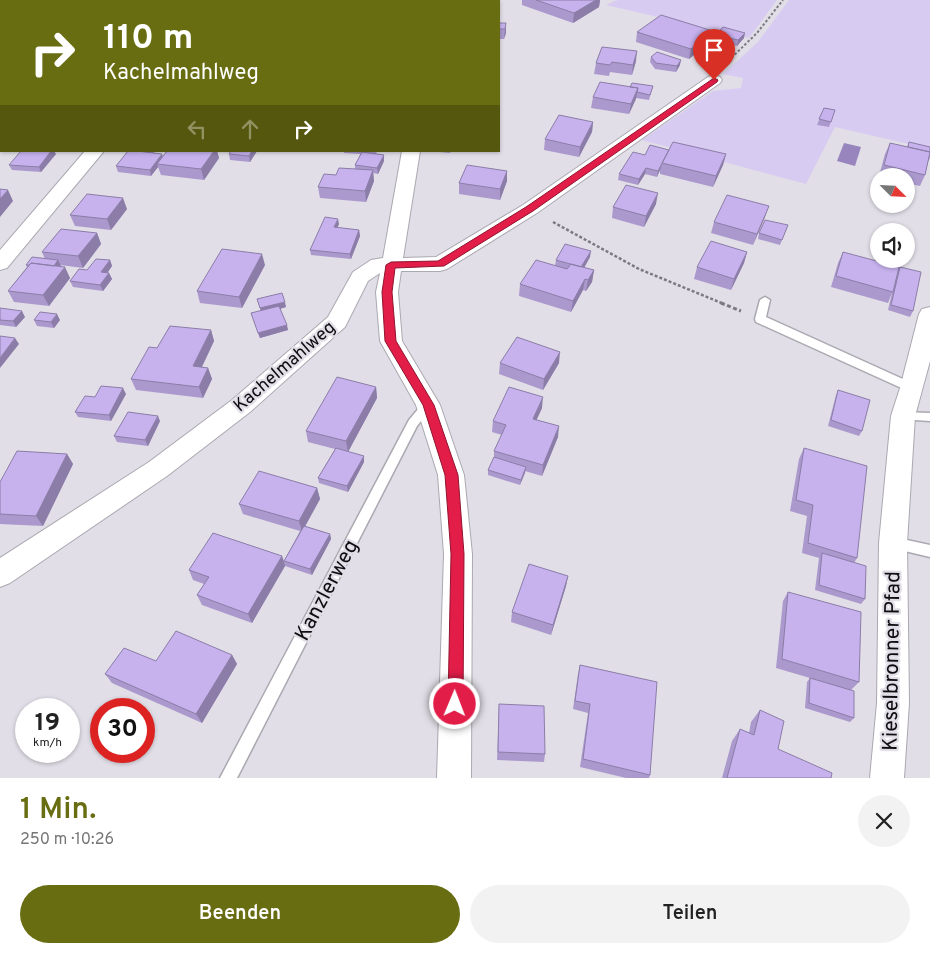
<!DOCTYPE html>
<html lang="de">
<head>
<meta charset="utf-8">
<style>
	body { margin:0; font-family:Overpass,sans-serif; background:#f2f2f2; color:#222; height:100vh; display:flex; flex-direction:column; font-size:19px; white-space:nowrap }
	* { box-sizing:border-box; margin:0 }
	p { font-size:16px; color:#767676 }
	.icon { flex:none; width:28px; height:28px; fill:none; stroke:currentColor; stroke-width:2; stroke-linecap:round; stroke-linejoin:round }
	.map { position:relative; height:778px; overflow:hidden }
	.panel { display:flex; flex-direction:column; background:#fff; flex:1 }
	.panel>* { flex:none }
	.top-card { position:absolute; left:0px; top:0px; width:500px; height:152px; box-shadow:0 1px 4px #0004; background:#696d11; color:#fff; overflow:hidden }
	.needle { width:32px; rotate:114deg }
	.fabs { position:absolute; left:870px; top:168px; display:grid; gap:10px }
	.fabs a { display:grid; place-items:center; width:45px; height:45px; border-radius:50%; background:#fff; box-shadow:0 1px 4px #0004; font-size:25px }
	.speed { position:absolute; left:15px; top:698px; display:flex; gap:10px; font-size:25px; font-weight:700; text-align:center }
	.speed>* { display:grid; place-content:center; width:65px; height:65px; border-radius:50%; background:#fff; box-shadow:0 1px 4px #0004; line-height:1 }
	.speed small { font-size:12px; font-weight:400 }
	.speed .limit { border:8px solid #d22; background:#fff; color:#111 }
	.pin { position:absolute; display:grid; place-items:center; width:42px; height:42px; color:#fff; margin:-51px -21px; border-radius:50% 50% 50% 0; rotate:-45deg; box-shadow:0 0 5px #0007 }
	.pin .icon { rotate:45deg }
	.me { position:absolute; width:55px; margin:-28px; rotate:1deg; stroke-linejoin:round; filter:drop-shadow(0 0 4px #0008) }
	.turn { display:flex; align-items:center; gap:18px; height:105px; padding:0 20px; font-size:22px }
	.turn .icon { width:65px; height:65px; stroke-width:2.5 }
	.turn b { display:block; font-size:35px; line-height:42px }
	.lanes { display:flex; align-items:center; height:48px; padding:0 20px; background:#0003; justify-content:center; gap:25px; direction:ltr }
	.lanes .off { opacity:.35 }
	.round { display:grid; place-items:center; flex:none; width:52px; height:52px; border-radius:26px; background:#f2f2f2 }
	.headline { display:flex; align-items:center; justify-content:space-between; height:85px; padding:0 20px }
	h1 { font-size:30px; font-weight:600; line-height:38px; color:#696d11 }
	.cta { display:flex; gap:10px; margin-top:auto; padding:10px 20px }
	.cta a { flex:1; height:58px; border-radius:30px; background:#696d11; color:#fff; font-size:20px; font-weight:600; line-height:58px; text-align:center }
	.cta a+a { background:#f2f2f2; color:#222 }
	.map>svg:first-child { display:block }
	.green { fill:#d8cbf2 }
	.water { fill:#9985be }
	.lines { fill:none; stroke-linecap:round; stroke-linejoin:round }
	.lane-casing { stroke:#aaa8b0; stroke-width:3 }
	.street-casing { stroke:#aaa8b0; stroke-width:2 }
	.path-far2 { stroke:#7c7a80; stroke-width:2; stroke-dasharray:2.5 2; stroke-linecap:butt }
	.path-far1 { stroke:#7c7a80; stroke-width:2.5; stroke-dasharray:3 2; stroke-linecap:butt }
	.path { stroke:#7c7a80; stroke-width:3; stroke-dasharray:4 2.5; stroke-linecap:butt }
	.lane { fill:#fff; fill-rule:evenodd }
	.street { fill:#fff; fill-rule:evenodd }
	.wall { fill:#ab99cd }
	.shaded-wall { fill:#8b7da7 }
	.building { fill:#c7b2ee; stroke:#8b7da7 }
	.route { fill:#e11d48; stroke:#92132f }
	.labels { text-anchor:middle; stroke-width:4.5; stroke-linejoin:round; paint-order:stroke }
	.street-label { font-size:18px; fill:#0e0d10; stroke:#e1dee7 }
	.near-street-label { font-size:21px; fill:#0e0d10; stroke:#e1dee7 }
</style>
</head>
<body>
<div class="map">
<svg width="930" height="778" viewBox="0 0 930 778">
	<rect width="100%" height="100%" fill="#e1dee7"/>
	<path class="green" d="M617 0H777L749 38 606 5Z
		M789 0H930V149L835 127 806 184 642 140 713 91 741 88 743 78 723 74 758 42Z"/>
	<path class="water" d="M844 143 861 147 855 166 837 161Z"/>
	<g class="lines">
		<defs>
			<path id="lane" d="M765 297 770 300 766 317 916 385 918 388 916 391H908L756 322 755 319 760 300Z
				M428 401 432 402 434 405 417 426 237 778H220L409 420 424 402Z
				M903 412 930 413V421L899 419 897 416 899 413Z
				M893 537 930 545V557L888 547 886 543 888 539Z"/>
			<path id="street" d="M714 75 720 77 722 80 720 83 537 213 447 269 440 271H401L398 292 402 341 440 405 464 475 472 554 471 778H437L444 554 438 475 416 405 380 341 376 292 380 273 368 281 345 327 250 412 167 476 10 583 0 587V558L149 462 232 400 328 317 353 272 371 260 383 258 402 151H420L403 258 436 257 523 205 708 77Z
				M85 151H104L7 268 0 270V250Z
				M930 307V361L915 416 907 543 909 703 904 778H870L877 703 879 543 891 416 900 388 919 314 922 309Z"/>
		</defs>
		<use href="#lane" class="lane-casing"/>
		<use href="#street" class="street-casing"/>
		<path class="path-far2" d="M725 64 757 33 783 0"/>
		<path class="path-far1" d="M553 222 639 269 724 304"/>
		<path class="path" d="M721 303 741 311"/>
		<use href="#lane" class="lane"/>
		<use href="#street" class="street"/>
	</g>
	<path class="wall" d="M79 0H110L108 1H77Z
		M248 0H273L272 1H244Z
		M335 0H368L367 1H369H335Z
		M387 0H413L412 1H387Z
		M456 0H499L498 1H456Z
		M522 0H600L599 7 573 23 522 5Z
		M499 23H506V33L504 39H499Z
		M637 32 711 41 689 59 636 42Z
		M716 35 744 38 737 46 715 40Z
		M602 47 636 61 632 75 610 72 609 76 594 74 596 63Z
		M728 53 715 67 701 63 702 57Z
		M651 57 680 65 676 72 655 69 650 62Z
		M653 86 649 100 636 98 629 114 591 108 593 97 630 87Z
		M824 108 835 110 829 127 817 125Z
		M593 122 592 132 579 157 544 150 545 139Z
		M909 142 930 147V158L928 162 925 175 920 186 906 183V176H879L885 154 890 143 907 147Z
		M669 150 726 154 723 165 713 187 660 174V170L657 177 645 174 638 185 618 180 619 174 645 155Z
		M128 151H155L154 153 163 157 167 151H217L219 158 204 180 161 175 158 167 151 176 118 172 116 166Z
		M257 151 250 162 230 160 229 154Z
		M344 151H377L376 154 384 155V161L378 174 373 173 374 181 366 202 320 198 318 187 336 175 355 169V165L361 154 344 153Z
		M429 151H451L450 153Z
		M56 154 41 172 12 170 9 165Z
		M507 181 500 200 459 194V183Z
		M656 204 644 227 612 218 613 207Z
		M127 209 111 230 75 226 70 215Z
		M765 217 753 245 711 233 714 222Z
		M339 224 337 228 359 230 360 236 351 259 311 255 310 250Z
		M788 225 780 245 758 239 759 233Z
		M97 233 101 244 83 268 60 265 70 278 49 306 14 302 8 291 27 267 26 265 45 259 42 252Z
		M747 252 744 263 731 290 694 279 697 267Z
		M843 252 898 270 900 267 913 311 910 317 888 310 892 293 888 303 831 287 838 263Z
		M590 257 584 268 594 270 592 282 586 291 583 290 571 312 519 296 520 284 555 266 556 260Z
		M110 260 112 266 107 273H109L112 279 103 291 73 287 70 281 87 270Z
		M265 265 242 308 200 303 197 291Z
		M257 299 286 307 280 309 288 330 260 338 251 313 261 311Z
		M0 308 25 317 16 327 0 325Z
		M34 320H60L54 328 37 326Z
		M211 330 214 341 202 367 208 368 212 379 203 398 136 390 131 379 157 348Z
		M500 363H559L543 390 499 374Z
		M376 387 377 398 348 452 364 462 348 492 319 483 318 478 335 449 308 442 306 431Z
		M838 390 862 431 859 436 828 426 836 395Z
		M126 394 111 421 78 417 75 412 95 397Z
		M542 408 536 420 558 437 542 476 525 471 520 485 488 475V470L494 457V451L502 435 492 432 493 421Z
		M160 421 148 446 117 442 114 436Z
		M804 448 857 558 854 563 865 599 861 604 815 590 819 558 802 553 807 516 790 511 799 459Z
		M67 454 73 464 43 526 0 524V482Z
		M317 488 320 499 305 526 330 534 331 539 312 575 285 566 252 623 202 605 197 595 204 584 193 580 189 570 282 556 284 561 300 531 243 514 239 504Z
		M568 576 566 586 551 635 511 622 512 612Z
		M788 592 859 682 851 690 854 718 850 722 805 708 807 682 810 678 776 668 783 601Z
		M232 655 237 664 202 723 112 683 105 674 156 661Z
		M580 665 650 775 649 778H626L580 767 588 713 573 709 578 674Z
		M499 704 545 754 544 762 497 760Z
		M760 710 778 749 831 778H722L732 741 740 729 749 733 751 722Z"/>
	<path class="shaded-wall" d="M186 0H197L196 1H185Z
		M596 0H600L599 7 573 23 574 13Z
		M506 23V33L504 39 505 29Z
		M713 31 711 41 689 59 691 49Z
		M745 33 744 38 737 46 738 40Z
		M729 48 728 53 715 67 716 61Z
		M637 51 636 61 632 75 633 65Z
		M681 60 680 65 676 72 677 66Z
		M638 88 636 99 629 114 631 104Z
		M593 122 592 132 579 157 580 147Z
		M51 151H54L56 154 41 172 39 167Z
		M214 151H217L219 158 204 180 201 169Z
		M252 151H257L250 162 249 156Z
		M162 154 164 159 157 164 158 167 151 176 150 170Z
		M726 154 723 165 713 187 716 176Z
		M384 155V161L378 174 377 168Z
		M662 165 660 170 657 177 658 171Z
		M646 168 645 174 638 185 639 179Z
		M373 170 374 181 366 202 365 191Z
		M507 171V181L500 200V189Z
		M8 190 13 201 0 217V199Z
		M658 193 656 204 644 227 646 216Z
		M123 198 127 209 111 230 107 219Z
		M769 206 765 217 753 245 757 234Z
		M338 219 339 224 335 233 334 227Z
		M359 230 360 236 351 259 350 254Z
		M97 233 101 244 83 268 78 256Z
		M591 251 590 257 581 273V267Z
		M747 252 744 263 731 290 734 279Z
		M262 254 265 265 242 308 239 297Z
		M58 260 61 266 52 268Z
		M110 260 112 266 104 278 101 272Z
		M65 267 70 278 49 306 43 295Z
		M594 270 592 282 586 291 588 280Z
		M109 273 112 279 103 291 100 285Z
		M585 279 583 290 571 312 573 301Z
		M285 302 286 307 262 314 260 308Z
		M22 311 25 317 16 327 13 321Z
		M57 314 60 320 54 328 51 322Z
		M287 325 288 330 260 338 258 333Z
		M211 330 214 341 197 377 193 366Z
		M15 338 19 344 0 368V358Z
		M560 352 559 363 543 390 544 379Z
		M208 368 212 379 203 398 199 387Z
		M376 387 377 398 348 452 346 441Z
		M123 388 126 394 111 421 109 415Z
		M543 397 542 408 532 430 533 419Z
		M158 416 160 421 148 446 145 440Z
		M559 426 558 437 542 476 543 465Z
		M67 454 73 464 43 526 36 516Z
		M364 456V462L348 492 347 486Z
		M526 467 525 473 520 485 521 480Z
		M317 488 320 499 302 532 299 521Z
		M330 534 331 539 312 575 310 569Z
		M282 556 285 566 252 623 248 614Z
		M568 576 566 586 551 635 553 625Z
		M232 655 237 664 202 723 196 714Z"/>
	<path class="building" d="M79 0H86L99 1H77Z
		M154 0H186L185 1H153Z
		M245 0 260 1H244Z
		M395 0H411L410 1H394Z
		M469 0H498V1H469Z
		M536 0H596L574 13Z
		M661 15 713 31 691 49 637 32Z
		M499 23H506L505 29H499Z
		M723 27 745 33 738 40 716 35Z
		M716 44 729 48 716 61 702 57Z
		M602 47 637 51 633 65 612 62 610 65 596 63Z
		M657 52 681 60 677 66 656 63 651 57Z
		M600 82 638 88 631 104 593 97Z
		M632 83 653 86 650 95 637 92 638 88 630 87Z
		M824 108 835 110 831 122 819 119Z
		M559 115 593 122 580 147 545 139Z
		M673 142 726 154 716 176 662 163Z
		M909 142 930 147V152L908 147Z
		M890 143 930 152 925 175 884 165Z
		M650 145 669 150 658 171 646 168 639 179 619 174 633 152 645 155Z
		M21 151H51L39 167 9 165Z
		M128 151H137L162 154 150 170 116 166Z
		M167 151H214L201 169 157 164Z
		M231 151H252L249 156 229 154Z
		M362 152 384 155 377 168 355 165Z
		M467 165 507 171 500 189 459 183Z
		M339 168 373 170 365 191 318 187 324 174 336 175Z
		M626 185 658 193 646 216 613 207Z
		M0 189 8 190 0 199Z
		M87 194 123 198 107 219 70 215Z
		M727 195 769 206 757 234 714 222Z
		M325 217 338 219 334 227 359 230 350 254 310 250Z
		M765 220 788 225 782 240 759 233Z
		M61 229 97 233 78 256 42 252Z
		M711 241 747 252 734 279 697 267Z
		M565 244 591 251 581 267 556 260Z
		M222 249 262 254 239 297 197 291Z
		M843 252 899 267 893 292 836 276Z
		M32 257 58 260 54 266 31 263 29 265H26Z
		M96 259 110 260 101 272 109 273 100 285 70 281 79 269 87 270Z
		M536 260 567 269 571 264 594 270 588 280 585 279 573 301 520 284Z
		M31 263 65 267 43 295 8 291Z
		M900 267 921 272 913 311 891 305Z
		M282 293 285 302 260 308 257 299Z
		M279 306 287 325 258 333 251 313Z
		M0 308 22 311 13 321 0 320Z
		M40 312 57 314 51 322 34 320Z
		M170 326 211 330 193 366 208 368 199 387 131 379 149 347 157 348Z
		M0 336 15 338 0 358Z
		M517 337 560 352 544 379 500 363Z
		M337 377 376 387 346 441 306 431Z
		M101 386 123 388 109 415 75 412 85 396 95 397Z
		M509 387 543 397 533 419 559 426 543 465 494 451 506 425 493 421Z
		M838 390 870 400 862 431 831 420Z
		M128 412 158 416 145 440 114 436Z
		M336 448 364 456 347 486 318 478Z
		M804 448 867 466 857 558 808 543 813 505 796 500Z
		M17 451 67 454 36 516 0 514V482Z
		M494 457 526 467 521 480 488 470Z
		M259 471 317 488 299 521 239 504Z
		M304 526 330 534 310 569 284 561Z
		M213 533 282 556 248 614 197 595 209 577 189 570Z
		M822 553 866 566 865 599 819 585Z
		M529 564 568 576 553 625 512 612Z
		M788 592 861 612 859 682 782 659Z
		M176 631 232 655 196 714 105 674 124 648 156 661Z
		M580 665 657 682 650 775 583 759 590 704 575 701Z
		M810 678 854 691V718L809 703Z
		M499 704 544 706 545 754 498 752Z
		M760 710 784 721 778 749 832 773 831 778H727L740 729 754 735Z"/>
	<path class="route" d="M714 78 718 80 717 82 533 211 444 266 395 268 392 292 396 341 434 405 458 475 464 554 463 704 461 709 455 711 450 709 448 704 451 554 445 475 423 405 385 341 382 292 386 265 391 262 438 261 526 207Z"/>
	<g class="labels">
		<g class="street-label">
			<text transform="translate(284 366) rotate(-41)" y="6">Kachelmahlweg</text>
		</g>
		<g class="near-street-label">
			<text transform="translate(326 590) rotate(-62)" y="7">Kanzlerweg</text>
			<text transform="translate(891 661) rotate(-89)" y="7">Kieselbronner Pfad</text>
		</g>
	</g>
</svg>
<div class="fabs">
<a><svg class="needle" viewBox="-14 -14 28 28"><path d="M0-13l5 13h-10z" fill="#e53935"/><path d="M0 13l5-13h-10z" fill="#767676"/></svg></a>
<a><svg class="icon" aria-label="sound" viewBox="0 0 24 24"><path d="M4 9h4l5-4v14l-5-4H4zM17 9q2 3 0 6"/></svg></a>
</div>
<div class="speed"><div>19<small>km/h</small></div><div class="limit">30</div></div>
<div class="pin" style="left:714px;top:80px;background:#d93025"><svg class="icon" aria-label="arrive" viewBox="0 0 24 24"><path d="M6 21V4h12l-3 4 3 4H6"/></svg></div>
<svg class="me" style="left:455px;top:704px" viewBox="-20 -20 40 40"><circle r="17" fill="#e11d48" stroke="#fff" stroke-width="3"/><path d="M0-11L8 9 0 5-8 9z" fill="#fff"/></svg>
<div class="top-card">
<div class="turn"><svg class="icon" aria-label="right" viewBox="0 0 24 24"><path d="M7 20v-9h11M14 6l5 5-5 5"/></svg><div><b>110 m</b>Kachelmahlweg</div></div>
<div class="lanes"><svg class="icon off" aria-label="left" viewBox="0 0 24 24"><path d="M17 20v-9H6M10 6l-5 5 5 5"/></svg><svg class="icon off" aria-label="ahead" viewBox="0 0 24 24"><path d="M12 20V5M6 11l6-6 6 6"/></svg><svg class="icon" aria-label="right" viewBox="0 0 24 24"><path d="M7 20v-9h11M14 6l5 5-5 5"/></svg></div>
</div>
</div>
<section class="panel">
<div class="headline"><div><h1>1 Min.</h1><p>250 m · 10:26</p></div><a class="round"><svg class="icon" aria-label="close" viewBox="0 0 24 24"><path d="M6 6l12 12M18 6L6 18"/></svg></a></div>
<div class="cta"><a>Beenden</a><a>Teilen</a></div>
</section>
</body>
</html>
